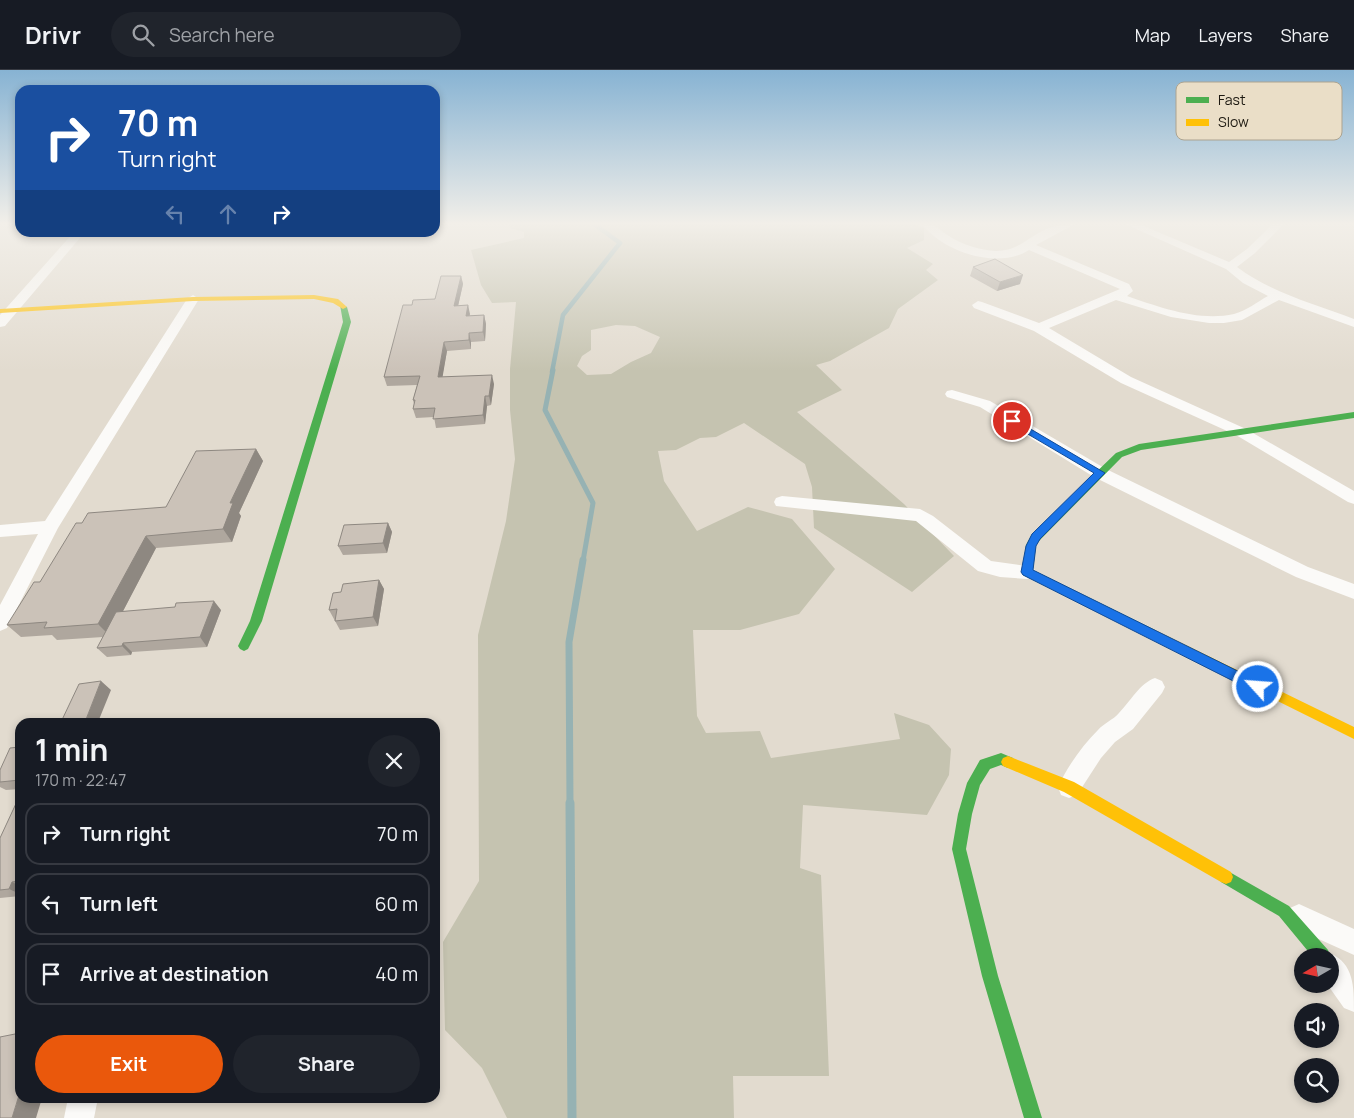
<!DOCTYPE html>
<html lang="en">
<head>
<meta charset="utf-8">
<style>
	body { margin:0; font-family:Manrope,sans-serif; background:#20242c; color:#f1f3f6; height:100vh; display:flex; flex-direction:column; font-size:19px; white-space:nowrap }
	* { box-sizing:border-box; margin:0 }
	p { font-size:16px; color:#9ea1a6 }
	.icon { flex:none; width:28px; height:28px; fill:none; stroke:currentColor; stroke-width:2; stroke-linecap:round; stroke-linejoin:round }
	.map { position:relative; flex:1; overflow:hidden }
	.sheet { position:absolute; left:15px; top:648px; width:425px; height:385px; display:flex; flex-direction:column; background:#171b24; border-radius:15px; box-shadow:0 2px 8px #0003 }
	.sheet>* { flex:none }
	.hud { position:absolute; left:15px; top:15px; width:425px; height:152px; border-radius:15px; box-shadow:0 2px 8px #0003; background:#1a4fa0; color:#fff; overflow:hidden }
	.needle { width:32px; rotate:261deg }
	.tools { position:absolute; left:1294px; top:878px; display:grid; gap:10px }
	.tools a { display:grid; place-items:center; width:45px; height:45px; border-radius:50%; background:#171b24; box-shadow:0 2px 8px #0003; font-size:25px }
	.pin { position:absolute; display:grid; place-items:center; width:42px; height:42px; color:#fff; margin:-21px; border:2px solid #fff; border-radius:50%; box-shadow:0 1px 5px #0007 }
	.me { position:absolute; width:55px; margin:-28px; rotate:296deg; stroke-linejoin:round; filter:drop-shadow(0 0 4px #0008) }
	.turn { display:flex; align-items:center; gap:18px; height:105px; padding:0 20px; font-size:22px }
	.turn .icon { width:65px; height:65px; stroke-width:2.5 }
	.turn b { display:block; font-size:35px; line-height:42px }
	.lanes { display:flex; align-items:center; height:48px; padding:0 20px; background:#0003; justify-content:center; gap:25px; direction:ltr }
	.lanes .off { opacity:.35 }
	.round { display:grid; place-items:center; flex:none; width:52px; height:52px; border-radius:26px; background:#20242c }
	.summary { display:flex; align-items:center; justify-content:space-between; height:85px; padding:0 20px }
	h1 { font-size:30px; font-weight:700; line-height:38px }
	.button { display:flex; gap:10px; margin-top:auto; padding:10px 20px }
	.button a { flex:1; height:58px; border-radius:30px; background:#ea580c; color:#fff; font-size:20px; font-weight:700; line-height:58px; text-align:center }
	.button a+a { background:#20242c; color:#f1f3f6 }
	ul { padding:0; list-style:none }
	li { display:flex; align-items:center; gap:15px; height:62px; margin:0 10px 8px; padding:0 10px; border:2px solid #363941; border-radius:15px }
	li div { flex:1 }
	li b { display:block; font-size:19px }
	li em { font-style:normal }
	header { display:flex; align-items:center; gap:30px; box-sizing:border-box; height:70px; padding:0 25px; background:#171b24; border-bottom:1px solid #363941 }
	header strong { font-size:24px }
	nav { display:flex; gap:28px; margin-inline-start:auto; font-size:18px }
	.search { width:350px; height:45px; background:#20242c; display:flex; align-items:center; gap:12px; box-sizing:border-box; padding:0 18px; border-radius:28px; color:#9ea1a6; font-size:19px }
	.map>svg:first-child { display:block }
	.green { fill:#c5c3b0; fill-rule:evenodd }
	.lines { fill:none; stroke-linecap:round; stroke-linejoin:round }
	.stream-far3 { stroke:#96b2b3; stroke-width:4.5 }
	.stream-far2 { stroke:#96b2b3; stroke-width:5 }
	.stream-far1 { stroke:#96b2b3; stroke-width:7 }
	.stream { stroke:#96b2b3; stroke-width:9 }
	.street { fill:#fbfaf8; fill-rule:evenodd }
	.fast { fill:#4caf50; fill-rule:evenodd }
	.slow { fill:#ffc107; fill-rule:evenodd }
	.wall { fill:#afa79e }
	.shaded-wall { fill:#8e8881 }
	.building { fill:#cbc2b8; stroke:#8e8881 }
	.route { fill:#1a73e8; stroke:#114b97 }
	.key { fill:#eadec7; stroke:#aca390; stroke-width:1 }
	.key-label { font-size:14px; fill:#1d1911 }
</style>
</head>
<body>
<header>
<strong>Drivr</strong>
<div class="search"><svg class="icon" aria-label="search" viewBox="0 0 24 24"><circle cx="10" cy="10" r="6"/><path d="M15 15l6 6"/></svg>Search here</div>
<nav><a>Map</a><a>Layers</a><a>Share</a></nav>
</header>
<div class="map">
<svg width="1354" height="1048" viewBox="0 0 1354 1048">
	<rect width="100%" height="100%" fill="#e2dbcf"/>
	<path class="green" d="M509 154H915L924 158V170L907 178 933 194 926 200 938 210 898 239 889 258 830 291 816 295 842 320 797 342 904 434 954 486 912 522 814 458 812 417 805 394 744 353 716 367 700 368 676 380 658 381 664 411 697 461 748 437 792 449 835 499 799 544 740 560H693L697 646 706 663 760 661 771 688 900 669 894 643 929 655 951 679 949 705 927 745 803 735 800 798 821 805 829 1006H733L734 1048H507L482 998 445 960 443 872 479 811 478 565 506 451 515 389 510 340V299L516 232 492 233 481 215 471 180 524 168V162L510 158ZM616 255 635 256 660 267 651 283 631 292 611 304 587 305 577 296 582 286 591 280V260Z"/>
	<g class="lines">
		<path class="stream-far3" d="M552 302 563 245 620 173 594 154"/>
		<path class="stream-far2" d="M553 300 545 340 593 433 583 491"/>
		<path class="stream-far1" d="M570 735 569 572 583 490"/>
		<path class="stream" d="M570 733 572 1048"/>
		<path class="street" d="M922 154C938 154 936 158 949 166 963 175 980 180 996 181 1016 181 1025 170 1042 161 1053 156 1063 154 1075 154L1036 175 1129 214 1133 221 1127 226C1159 237 1199 252 1234 244 1246 241 1257 232 1268 226L1243 213 1226 199 1125 154H1139L1229 192 1247 179 1273 154H1284L1255 183 1237 197C1272 223 1314 234 1354 249V257L1279 230 1242 250 1224 253H1209L1171 247 1116 230 1049 258 1131 307 1246 359 1354 421V434L1348 432 1236 365 1121 313 1034 261 974 238 972 235 978 231 982 232 1039 253 1120 219 1029 180C998 200 943 182 922 154Z
			M74 162H85L5 256 0 257V245Z
			M193 225 199 229 58 458 7 558 0 561V535L38 464 0 467V455L45 451 187 229Z
			M952 320 990 331 1106 399 1308 497 1354 514V529L1296 507 1094 407 980 337 947 327 945 324 947 321Z
			M782 426 920 439 933 446 991 491 1033 497 1036 502 1033 507 1027 509 1000 507 978 501 916 451 776 436 774 432 776 428Z
			M1155 608 1162 611 1165 617 1162 623 1133 659 1115 672 1101 688 1077 725 1069 728 1061 725 1058 717C1067 697 1082 676 1098 660 1104 653 1113 650 1119 643 1130 632 1140 613 1155 608Z
			M1299 834 1354 859V885L1290 856 1286 847 1290 838Z
			M1330 883C1354 894 1354 916 1354 942L1344 938 1327 914H1330V886H1321Z
			M68 1028H98L94 1048H64Z"/>
		<path class="fast" d="M340 235 347 237 351 252 262 551 248 579 244 581 240 579 238 576 250 551 343 252Z
			M1354 342V348L1141 380 1122 387 1040 470 1036 475 1033 500 1155 560 1157 563 1155 566H1147L1023 505 1022 502 1026 475 1032 464 1116 383 1139 374Z
			M1001 683 1013 688 1015 692 1013 696 1008 698 1001 695 990 699 980 715 972 744 966 779 998 906 1042 1048H1024L982 906 952 779 958 744 967 713 980 690Z
			M1226 800 1289 836 1328 880 1330 886H1312L1279 846 1221 812 1219 807 1221 802Z"/>
		<path class="slow" d="M314 225 338 229 347 237 343 239 333 233 314 229 193 231 0 243V239L193 227Z
			M1151 558 1354 657V669L1147 566 1145 563 1147 560Z
			M1008 686 1074 712 1231 802 1233 807 1231 812 1226 814 1221 812 1064 722 1003 696 1001 692 1003 688Z"/>
	</g>
	<path class="wall" d="M973 197 1020 214 997 221 970 206Z
		M461 206 463 214 458 236 468 235 469 246 484 245 486 254 485 271 471 272V279L447 281 442 307 494 314 491 335 487 336 485 354 436 358 434 347 416 348 413 339 414 334 413 330 417 315 387 316 384 307 412 235 435 229Z
		M256 379 263 391 239 443 241 446 232 472 156 478 123 541 221 540 207 577 132 582 131 585 107 587 97 578 103 567 57 570 52 565 21 567 7 555 40 512 82 453 166 437Z
		M388 453 392 462 387 483 343 485 338 476Z
		M379 510 384 519 378 556 340 560 329 540 341 522Z
		M20 677V719L6 720 0 717V700Z
		M20 725V826L0 828V768Z"/>
	<path class="shaded-wall" d="M1023 205 1020 214 997 221 1000 212Z
		M461 206 463 214 456 245 454 236Z
		M468 235 470 244 468 255 466 246Z
		M484 245 486 254 485 271 483 262Z
		M469 263 471 272V279L469 270Z
		M444 272 447 281 441 316 438 307Z
		M492 305 494 314 491 335 489 326Z
		M485 326 487 336 485 354 483 345Z
		M256 379 263 391 239 443 241 446 232 472 223 459 230 433Z
		M388 453 392 462 387 483 383 473Z
		M146 466 156 478 110 566 98 554Z
		M379 510 384 519 378 556 373 547Z
		M214 531 221 540 207 577 200 567Z
		M123 573 132 582 131 585 122 576Z
		M101 611 111 620 98 652H85Z
		M12 812 20 816V824L9 819Z
		M20 1022V1028H42L36 1048H12Z"/>
	<path class="building" d="M995 189 1023 205 1000 212 973 197Z
		M441 206H461L454 236 468 235 466 246 484 245 483 262 469 263V270L444 272 438 307 492 305 489 326H485L483 345 433 349 435 338 413 339 415 330H413L420 306 384 307 403 235H412L413 230 435 229Z
		M256 379 230 433H233L223 459 146 466 98 554 44 558 47 552 7 555 34 512H40L76 453H82L88 443 166 437 196 381Z
		M388 453 383 473 338 476 344 455Z
		M379 510 373 547 335 551 337 539 329 540 333 523 341 522 343 514Z
		M214 531 200 567 123 573 122 576 97 578 116 542 175 537 176 533Z
		M101 611 85 652H61L79 614Z
		M20 677V710L0 712V700L10 678Z
		M20 725V811L12 812 9 819 0 820V768Z
		M20 963V1022L12 1048H0V967Z"/>
	<linearGradient id="sky" x2="0" y2="1"><stop stop-color="#87b3d3"/><stop offset="0.51" stop-color="#f2efe9"/><stop offset="1" stop-color="#f2efe9" stop-opacity="0"/></linearGradient>
	<rect width="1354" height="301" fill="url(#sky)"/>
	<path class="route" d="M1012 348 1105 403 1040 469 1036 476 1033 500 1262 613 1264 617 1262 621 1258 622 1253 621 1023 505 1021 502 1026 476 1032 464 1094 403 1009 353V349Z"/>
	<rect x="1176" y="12" width="166" height="58" rx="8" class="key"/>
	<rect x="1186" y="27" width="23" height="6" fill="#4caf50"/>
	<rect x="1186" y="49" width="23" height="7" fill="#ffc107"/>
	<g class="key-label">
		<text x="1218" y="35">Fast</text>
		<text x="1218" y="57">Slow</text>
	</g>
</svg>
<div class="tools">
<a><svg class="needle" viewBox="-14 -14 28 28"><path d="M0-13l5 13h-10z" fill="#e53935"/><path d="M0 13l5-13h-10z" fill="#9ea1a6"/></svg></a>
<a><svg class="icon" aria-label="sound" viewBox="0 0 24 24"><path d="M4 9h4l5-4v14l-5-4H4zM17 9q2 3 0 6"/></svg></a>
<a><svg class="icon" aria-label="search" viewBox="0 0 24 24"><circle cx="10" cy="10" r="6"/><path d="M15 15l6 6"/></svg></a>
</div>
<div class="pin" style="left:1012px;top:351px;background:#d93025"><svg class="icon" aria-label="arrive" viewBox="0 0 24 24"><path d="M6 21V4h12l-3 4 3 4H6"/></svg></div>
<svg class="me" style="left:1258px;top:617px" viewBox="-20 -20 40 40"><circle r="17" fill="#1a73e8" stroke="#fff" stroke-width="3"/><path d="M0-11L8 9 0 5-8 9z" fill="#fff"/></svg>
<div class="hud">
<div class="turn"><svg class="icon" aria-label="right" viewBox="0 0 24 24"><path d="M7 20v-9h11M14 6l5 5-5 5"/></svg><div><b>70 m</b>Turn right</div></div>
<div class="lanes"><svg class="icon off" aria-label="left" viewBox="0 0 24 24"><path d="M17 20v-9H6M10 6l-5 5 5 5"/></svg><svg class="icon off" aria-label="ahead" viewBox="0 0 24 24"><path d="M12 20V5M6 11l6-6 6 6"/></svg><svg class="icon" aria-label="right" viewBox="0 0 24 24"><path d="M7 20v-9h11M14 6l5 5-5 5"/></svg></div>
</div>
<section class="sheet">
<div class="summary"><div><h1>1 min</h1><p>170 m · 22:47</p></div><a class="round"><svg class="icon" aria-label="close" viewBox="0 0 24 24"><path d="M6 6l12 12M18 6L6 18"/></svg></a></div>
<ul>
<li><svg class="icon" aria-label="right" viewBox="0 0 24 24"><path d="M7 20v-9h11M14 6l5 5-5 5"/></svg><div><b>Turn right</b></div><em>70 m</em></li>
<li><svg class="icon" aria-label="left" viewBox="0 0 24 24"><path d="M17 20v-9H6M10 6l-5 5 5 5"/></svg><div><b>Turn left</b></div><em>60 m</em></li>
<li><svg class="icon" aria-label="arrive" viewBox="0 0 24 24"><path d="M6 21V4h12l-3 4 3 4H6"/></svg><div><b>Arrive at destination</b></div><em>40 m</em></li>
</ul>
<div class="button"><a>Exit</a><a>Share</a></div>
</section>
</div>
</body>
</html>
